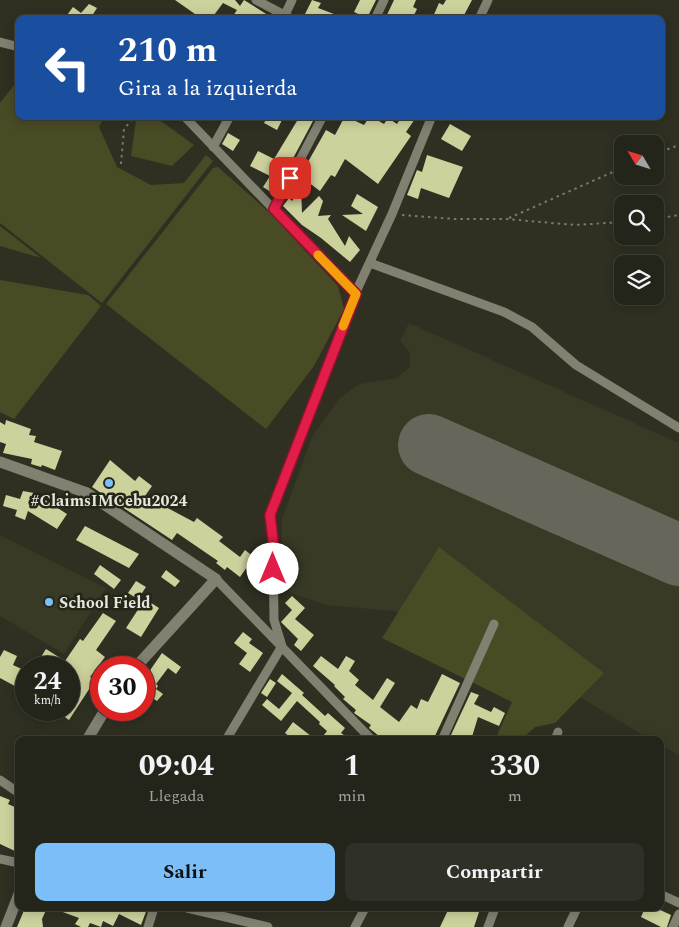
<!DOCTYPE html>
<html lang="es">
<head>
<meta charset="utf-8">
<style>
	body { margin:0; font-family:Spectral,serif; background:#2f3027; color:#f1f3f6; height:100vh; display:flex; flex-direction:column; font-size:19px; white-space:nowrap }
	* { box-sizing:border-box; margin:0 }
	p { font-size:16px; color:#a3a4a2 }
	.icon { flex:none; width:28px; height:28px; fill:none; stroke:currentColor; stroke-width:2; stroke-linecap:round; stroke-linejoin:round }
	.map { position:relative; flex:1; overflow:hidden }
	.panel { position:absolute; left:15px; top:736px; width:649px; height:175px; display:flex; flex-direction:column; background:#23241a; border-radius:10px; box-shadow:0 2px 12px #0003,0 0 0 1px #404139 }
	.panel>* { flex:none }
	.guide { position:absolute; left:15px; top:15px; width:650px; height:105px; border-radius:10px; box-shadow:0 2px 12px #0003,0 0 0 1px #404139; background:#1a4fa0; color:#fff; overflow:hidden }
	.needle { width:32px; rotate:308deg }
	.fabs { position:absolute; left:614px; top:135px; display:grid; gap:10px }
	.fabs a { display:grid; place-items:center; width:50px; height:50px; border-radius:10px; background:#23241a; box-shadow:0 2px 12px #0003,0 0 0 1px #404139; font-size:25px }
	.speed { position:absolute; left:15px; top:656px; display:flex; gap:10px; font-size:25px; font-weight:700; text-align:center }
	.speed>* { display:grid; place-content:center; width:65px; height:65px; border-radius:50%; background:#23241a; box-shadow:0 2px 12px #0003,0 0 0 1px #404139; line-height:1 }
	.speed small { font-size:12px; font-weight:400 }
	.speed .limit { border:8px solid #d22; background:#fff; color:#111 }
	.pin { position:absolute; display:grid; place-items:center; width:42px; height:42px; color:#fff; margin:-21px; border-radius:10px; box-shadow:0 2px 8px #0006 }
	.me { position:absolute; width:55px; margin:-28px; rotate:0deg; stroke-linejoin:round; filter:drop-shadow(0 0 4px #0008) }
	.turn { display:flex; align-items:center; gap:18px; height:105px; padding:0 20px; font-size:22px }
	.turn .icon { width:65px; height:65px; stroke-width:2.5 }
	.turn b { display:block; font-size:35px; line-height:42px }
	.eta { display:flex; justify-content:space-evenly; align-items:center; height:85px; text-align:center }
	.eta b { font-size:30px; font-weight:700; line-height:35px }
	.cta { display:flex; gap:10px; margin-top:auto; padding:10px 20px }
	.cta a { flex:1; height:58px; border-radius:10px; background:#7bbef8; color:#111; font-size:20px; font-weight:700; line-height:58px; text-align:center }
	.cta a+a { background:#2f3027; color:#f1f3f6 }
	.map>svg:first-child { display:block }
	.built { fill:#393a25 }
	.green { fill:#494b25 }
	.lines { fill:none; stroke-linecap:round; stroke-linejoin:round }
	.runway { stroke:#66675a; stroke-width:62 }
	.building { fill:#cdd19c }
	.path { stroke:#797a6e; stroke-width:2; stroke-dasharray:2.5 4; stroke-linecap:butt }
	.minor { stroke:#808171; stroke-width:9 }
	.tertiary { stroke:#808171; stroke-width:11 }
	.route-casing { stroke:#92132f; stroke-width:12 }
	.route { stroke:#e11d48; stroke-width:9 }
	.slow { stroke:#f59e0b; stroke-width:9 }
	.poi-dot { fill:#7bbef8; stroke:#252618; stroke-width:2 }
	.labels { text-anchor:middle; stroke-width:5; stroke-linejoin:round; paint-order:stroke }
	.poi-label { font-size:16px; font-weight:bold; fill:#e5e6dd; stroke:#252618 }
</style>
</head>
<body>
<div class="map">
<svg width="679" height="927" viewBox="0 0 679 927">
	<rect width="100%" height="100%" fill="#2f3022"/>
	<path class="built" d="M409 323 679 443V755L660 745V740H651L476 634 416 613 326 605 289 592 281 563 282 519 312 437 338 400 359 384 397 378 410 367V353L400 341Z
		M0 535 106 588 64 654 0 616Z"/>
	<path class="green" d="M19 79V116H105L99 127 117 167 151 185 184 183 206 155 213 161 102 303 0 223V103Z
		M140 116H154L194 145 172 166 131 156 136 120Z
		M218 167 271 214 338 286 344 309 314 366 266 429 106 304 213 168Z
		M0 226 41 258 0 246Z
		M0 280 88 295 101 306 14 419 0 412Z
		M439 547 604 673 555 723 535 727 521 740H495L512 702 382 638Z"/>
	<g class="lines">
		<path class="runway" d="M429 445 679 555"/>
	</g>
	<path class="building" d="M175 0H235L240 6 244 0 274 19H231L237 10 223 3 211 19H192L195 14Z
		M312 0 321 3 318 8 347 19H314L305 14Z
		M360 0H376L367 18 354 12Z
		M394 0H416L413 7 417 9 412 19H385Z
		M446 0H472L462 19H432L439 3 443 5Z
		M89 4 97 8 90 19H64L73 7 81 13Z
		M268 116H284L277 130 264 123Z
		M300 116H305L313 121 274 194 263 187 270 176 250 166 258 151 274 159Z
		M345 116 364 125 370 116 384 124 388 118 397 124 402 116H417L406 132 411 136 378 184 345 159 335 177 331 175 320 191 300 176 326 130 335 135Z
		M450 124 471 136 462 151 441 139Z
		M228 133 240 140 233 151 222 144Z
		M427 155 463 167 449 198 421 188 418 199 407 195 417 170 422 172Z
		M301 187 302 213 319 196 323 201 318 216 331 215 328 219 345 246 349 236 360 250 350 262 321 238 302 225 283 206 289 198 292 201Z
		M357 194 378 207 366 231 342 215 363 214 351 206Z
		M6 420 31 429 29 435 36 436 34 442 62 451 55 470 42 465 41 467 31 464 32 459 3 453 6 444 0 442V422L5 425Z
		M110 460 135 481 139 476 152 486 145 496 194 522 197 518 223 537 219 541 240 557 245 550 254 557 240 577 227 567 225 570 216 563 218 561 177 533 172 540 92 487Z
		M23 491 34 493 67 514 57 529 28 511 25 520 15 516 17 510 3 506 6 495 20 499Z
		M85 526 139 554 129 568 76 540Z
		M100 565 121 580 114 589 94 574Z
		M166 570 180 581 175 587 161 577Z
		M136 581 146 587 138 599 128 593Z
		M292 596 305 608 295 619 314 635 301 651 294 645 298 639 281 622 292 610 285 603Z
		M145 599 159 608 141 637 126 628Z
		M103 613 116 621 96 650 105 657 90 677 95 680 69 720 55 710H69V668H34L46 649 65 661 80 639 83 641Z
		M243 632 252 639 249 643 263 653 250 672 239 664 247 653 234 643Z
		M4 650 17 656 13 665 26 671V692L0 678V657Z
		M162 653 181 667 176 674 168 668 156 684 158 686 156 689 163 694 157 701 154 699 144 712V679Z
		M321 656 338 669 346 656 355 661 349 671 359 680 355 685 373 700 387 678 395 683 380 707 399 722 411 705 417 709 421 699 428 702 442 674 460 683 433 740H384L369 728 371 725 354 713 356 710 343 699 345 697 334 686 335 685 313 666Z
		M282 674 304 693 302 695 325 716 328 713 345 728 341 733 351 740H320L327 731 319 724 320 722 297 701 281 721 262 705 267 699 279 709 292 693 277 681Z
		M270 679 276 683 267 697 261 693Z
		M471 692 479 695 474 704 491 712 494 707 505 713 499 726 478 717 471 740H458L450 737Z
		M293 722 316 740H294L285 733Z
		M0 796 10 800 8 804 19 809V853L0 844Z
		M25 908H47L42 919 43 927H17Z
		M52 908H143L147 909 141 925 119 914 113 926 103 921 101 927 90 923 88 927H81L75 924 79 918Z
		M449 908H467L479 912 474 927H440Z
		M645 908H656L671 915 667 927H661L641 917Z"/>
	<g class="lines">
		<path class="path" d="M655 154 679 145
			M121 164 124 129 135 116
			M402 215 455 219H506L575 225 622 222
			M509 218 622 168
			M655 219 679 215"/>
		<path class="minor" d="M256 0 292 19
			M283 19 292 0
			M375 19 384 0
			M479 19 488 0
			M0 42 19 47
			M184 116 355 294
			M213 147 230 116
			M274 209 323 116
			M370 263 504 312 532 327 576 365 679 428
			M216 579 372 740
			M226 740 282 646 274 620 273 540 270 515 355 294 392 214 432 116
			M442 740 494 624
			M555 740 558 732
			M0 780 19 793
			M0 859 19 863
			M660 894 679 903
			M187 908 268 927
			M148 927 154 908
			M355 927 365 908
			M488 927 495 908
			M568 927 577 908
			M673 927 679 914"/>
		<path class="tertiary" d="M0 462 87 493 216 579 135 668
			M87 740 105 710
			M6 927 19 894"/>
	</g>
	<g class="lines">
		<defs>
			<path id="route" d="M273 569V540L270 515 356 294 274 209 290 178"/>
		</defs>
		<use href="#route" class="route-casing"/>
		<use href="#route" class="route"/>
		<path class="slow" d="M318 255 356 294 343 326"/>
	</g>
	<g class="poi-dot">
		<circle cx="109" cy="483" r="5"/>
		<circle cx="49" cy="602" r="5"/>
	</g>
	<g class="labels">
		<g class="poi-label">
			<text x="109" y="506">#ClaimsIMCebu2024</text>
			<text x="59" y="608" text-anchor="start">School Field</text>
		</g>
	</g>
</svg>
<div class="fabs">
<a><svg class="needle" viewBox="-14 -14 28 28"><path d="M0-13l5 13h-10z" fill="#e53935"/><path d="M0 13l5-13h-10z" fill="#a3a4a2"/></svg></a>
<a><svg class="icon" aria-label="search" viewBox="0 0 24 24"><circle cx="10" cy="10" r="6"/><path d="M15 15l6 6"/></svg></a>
<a><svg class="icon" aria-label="layers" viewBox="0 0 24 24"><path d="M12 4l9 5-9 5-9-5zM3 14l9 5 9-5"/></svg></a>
</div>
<div class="speed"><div>24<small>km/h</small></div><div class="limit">30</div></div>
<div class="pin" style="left:290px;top:178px;background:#d93025"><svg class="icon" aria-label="arrive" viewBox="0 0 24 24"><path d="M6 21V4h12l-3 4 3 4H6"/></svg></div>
<svg class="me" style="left:273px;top:569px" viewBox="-20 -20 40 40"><circle r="19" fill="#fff"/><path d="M0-13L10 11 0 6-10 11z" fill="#e11d48"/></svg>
<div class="guide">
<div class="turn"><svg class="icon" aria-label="left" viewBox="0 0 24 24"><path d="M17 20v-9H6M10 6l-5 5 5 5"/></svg><div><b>210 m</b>Gira a la izquierda</div></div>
</div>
<section class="panel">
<div class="eta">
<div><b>09:04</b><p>Llegada</p></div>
<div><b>1</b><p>min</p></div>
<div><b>330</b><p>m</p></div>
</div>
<div class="cta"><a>Salir</a><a>Compartir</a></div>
</section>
</div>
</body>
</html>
